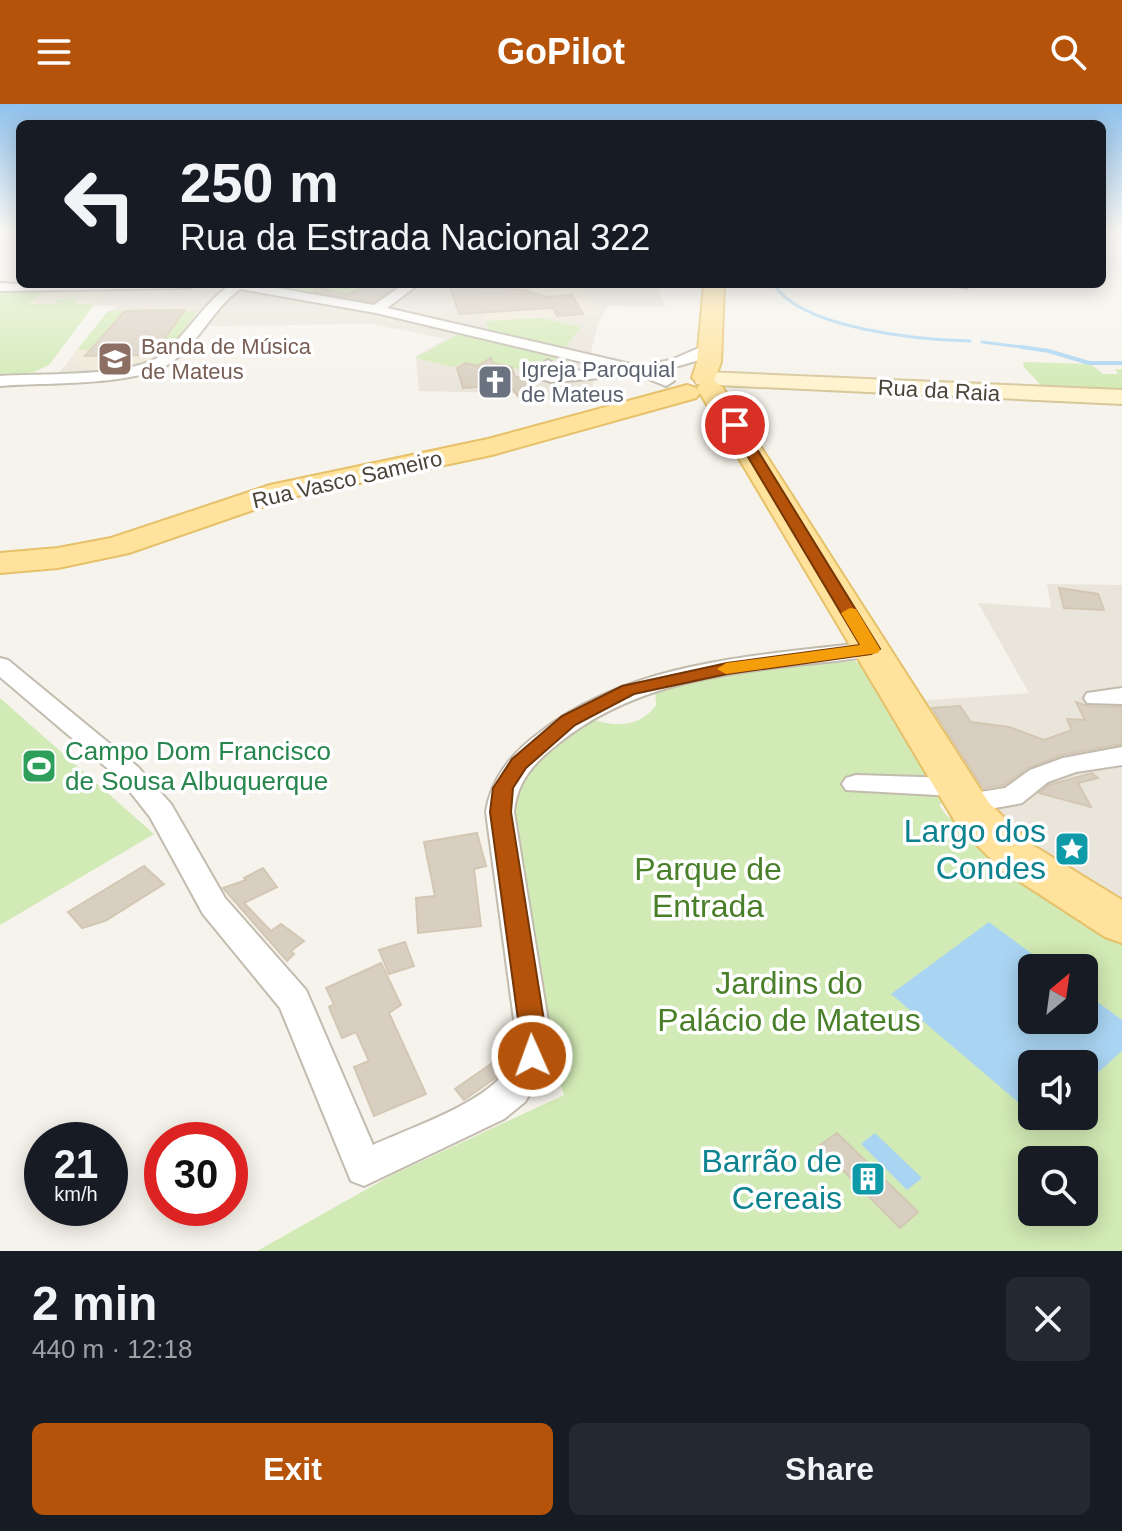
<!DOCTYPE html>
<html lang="en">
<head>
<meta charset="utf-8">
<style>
	body { margin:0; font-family:Helvetica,sans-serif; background:#242831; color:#f1f3f6; height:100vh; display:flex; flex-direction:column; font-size:30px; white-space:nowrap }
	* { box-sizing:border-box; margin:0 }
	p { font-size:26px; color:#9ea1a6 }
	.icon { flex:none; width:44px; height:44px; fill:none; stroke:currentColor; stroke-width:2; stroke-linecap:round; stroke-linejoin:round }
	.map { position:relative; height:1147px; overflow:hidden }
	.drawer { display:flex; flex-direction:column; background:#171b24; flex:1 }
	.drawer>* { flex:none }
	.guide { position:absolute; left:16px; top:16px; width:1090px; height:168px; border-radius:12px; box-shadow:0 4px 20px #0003; background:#171b24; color:#f1f3f6; overflow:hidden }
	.needle { width:52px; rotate:29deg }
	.buttons { position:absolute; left:1018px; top:850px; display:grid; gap:16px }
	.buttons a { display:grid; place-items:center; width:80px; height:80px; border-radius:12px; background:#171b24; box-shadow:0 4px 20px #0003; font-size:40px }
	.speed { position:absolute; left:24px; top:1018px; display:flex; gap:16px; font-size:40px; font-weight:700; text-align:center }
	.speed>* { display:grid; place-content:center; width:104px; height:104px; border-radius:50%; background:#171b24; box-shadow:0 4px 20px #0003; line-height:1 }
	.speed small { font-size:20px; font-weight:400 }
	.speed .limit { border:12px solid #d22; background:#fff; color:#111 }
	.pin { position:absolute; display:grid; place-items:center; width:68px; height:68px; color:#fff; margin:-34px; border:4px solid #fff; border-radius:50%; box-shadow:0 2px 8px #0007 }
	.me { position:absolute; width:88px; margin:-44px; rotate:358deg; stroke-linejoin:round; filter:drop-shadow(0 0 6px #0008) }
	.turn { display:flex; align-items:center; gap:28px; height:168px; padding:0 32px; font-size:36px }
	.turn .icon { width:104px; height:104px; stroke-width:2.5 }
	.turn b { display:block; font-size:56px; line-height:68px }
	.round { display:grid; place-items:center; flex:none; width:84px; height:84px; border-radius:12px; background:#242831 }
	.headline { display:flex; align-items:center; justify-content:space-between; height:136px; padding:0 32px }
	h1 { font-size:48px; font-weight:700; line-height:60px }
	.cta { display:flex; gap:16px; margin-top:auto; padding:16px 32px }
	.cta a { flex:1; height:92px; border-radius:12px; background:#b45309; color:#fff; font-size:32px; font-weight:700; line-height:92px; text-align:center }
	.cta a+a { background:#242831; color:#f1f3f6 }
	header { display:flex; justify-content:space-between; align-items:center; height:104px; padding:0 32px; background:#b45309; color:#fff; font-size:36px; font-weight:700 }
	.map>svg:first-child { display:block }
	.residential { fill:#eae5da }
	.education { fill:#efe8d6 }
	.green { fill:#d2eab5; fill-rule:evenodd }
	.water { fill:#a9d4f2 }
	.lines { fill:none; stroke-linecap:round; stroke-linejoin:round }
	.stream-far1 { stroke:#a9d4f2; stroke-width:3 }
	.stream { stroke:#a9d4f2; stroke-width:4 }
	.building { fill:#d8cfc1; stroke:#d3c7b4; stroke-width:2 }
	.street-casing { stroke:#c2bbae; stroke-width:4 }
	.secondary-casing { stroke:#d6c79b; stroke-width:4 }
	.primary-casing { stroke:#e6c16a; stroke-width:4 }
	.street { fill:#fff; fill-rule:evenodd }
	.secondary { fill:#fff3cd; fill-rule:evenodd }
	.primary { fill:#ffe39c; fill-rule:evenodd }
	.route { fill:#b45309; stroke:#753606; stroke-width:2 }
	.slow { fill:#f59e0b }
	.labels { text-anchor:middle; stroke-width:7; stroke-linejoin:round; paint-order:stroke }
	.far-education-label { font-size:22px; fill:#785e54; stroke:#fff; text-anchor:start }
	.far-worship-label { font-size:22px; fill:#5b616d; stroke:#fff; text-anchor:start }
	.far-street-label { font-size:22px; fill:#4b4439; stroke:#fff }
	.leisure-label { font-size:26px; fill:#27864d; stroke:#fff; text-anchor:start }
	.near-culture-label { font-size:32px; fill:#0d838f; stroke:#fff; text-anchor:end }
	.near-park-label { font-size:32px; fill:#4a7f2a; stroke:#fff }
</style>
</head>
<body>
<header><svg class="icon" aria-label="menu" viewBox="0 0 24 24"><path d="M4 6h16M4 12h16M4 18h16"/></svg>GoPilot<svg class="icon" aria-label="search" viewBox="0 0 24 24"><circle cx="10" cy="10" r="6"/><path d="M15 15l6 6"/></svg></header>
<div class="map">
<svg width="1122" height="1147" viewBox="0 0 1122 1147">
	<rect width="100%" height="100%" fill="#f6f3ec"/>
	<path class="residential" d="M49 180H485L543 186 666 180 658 187 666 203 608 202 599 218 592 244 593 285 547 296H521L515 289 419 287 416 252 446 235 371 220 209 222 174 261 161 266 54 274 117 202 26 200Z
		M1047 480 1122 481V808L1027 749 916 597 1029 589 978 499 1051 504Z"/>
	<path class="education" d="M481 180 543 186 582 183 598 211 486 217 476 186 482 185Z
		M111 184 94 201 26 200 44 186Z
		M170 245 148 260 117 267 85 265 72 254 77 246Z"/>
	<path class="green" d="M248 180H358L394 187 369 203Z
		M0 185 44 186 28 200H68L53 199 58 195H78L74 200 94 201 49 261 34 268 0 273Z
		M108 207H197L185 224H190L170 245 77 246Z
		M542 214 581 223 564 245 489 228 486 217Z
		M462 228 563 251 533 269 486 257 477 262 462 259 454 263 416 254Z
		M1024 258 1091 260 1103 270H1118L1115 265H1122V290L1048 289 1023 262Z
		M854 557 869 563 946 697 939 701 948 713 960 716 1122 834V1147H257L392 1071 564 991 548 943 511 699 535 655 588 614C613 623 639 625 656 601L655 584 776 563ZM1032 864H1084V916H1032ZM1032 960H1084V1012H1032ZM1032 1056H1084V1108H1032Z
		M0 594 154 730 0 821Z"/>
	<path class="water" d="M989 818 1051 864H1032V916H1084V888L1122 916V947L1084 981V960H1032V1010L891 890Z
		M875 1029 922 1074 907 1086 861 1040Z"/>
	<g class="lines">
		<path class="stream-far1" d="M774 180C800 225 922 236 970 237
			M982 238 1037 245"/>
		<path class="stream" d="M1022 243 1049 247 1089 259H1122"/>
	</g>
	<path class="building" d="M371 180H399L373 198 314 188 315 183 347 191Z
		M450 182 524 186 547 193 572 191 583 210 557 212 553 204 459 210Z
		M185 206 153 251 85 252 125 207Z
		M491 254 493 259 512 263 515 273H527L536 294 521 296 509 281 463 284 457 264 466 259 477 262Z
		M1059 484 1098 490 1104 506 1064 504Z
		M1076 598 1087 602 1122 603V640L1062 651 1028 664 1004 681 983 684 932 604 960 602 971 618 1009 623 1044 636 1072 626 1067 615 1085 616Z
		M1092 669 1098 674 1078 679 1091 703 1039 689 1049 681Z
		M477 729 486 762 474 765 481 822 418 829 416 794 435 792 424 738Z
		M144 762 164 780 105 817 82 824 68 808Z
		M263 764 277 783 244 799 271 827 281 820 304 837 291 847 294 850 287 857 223 784 246 776 244 774Z
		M405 838 414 862 389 870 379 846Z
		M381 859 401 901 389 909 426 990 374 1012 354 963 369 957 356 928 342 934 329 903 334 900 326 884Z
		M495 957 502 966 498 972 464 996 455 985Z
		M837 1029 918 1108 900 1124 819 1042Z"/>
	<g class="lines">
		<defs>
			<path id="street" d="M0 179 20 180H196L190 184 0 187Z
				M225 180H254L374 201 404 180H419L387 204 639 262 671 256 708 240 715 244 699 256 658 268 674 277 666 282 638 271 551 278 528 270 548 256 556 261 549 268H551L611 265 376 209 240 185C213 205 199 238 172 258 138 283 43 278 0 282V272C39 269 134 274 163 250 187 230 202 202 227 183Z
				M949 180H972L966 184Z
				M871 538 879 540 883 545 879 550C850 557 818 558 788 562 706 571 625 586 559 639 535 658 517 676 514 708L549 923 547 961 525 998 504 1015 364 1082 351 1077 280 904 203 810 150 713 120 675 0 573V554L8 556 138 663 171 700 225 794 306 886 373 1041C412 1023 490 998 511 960 516 950 514 934 515 923L486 708C491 674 512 649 539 629 633 556 757 552 871 538Z
				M1122 584V600L1087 599 1084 594 1087 589Z
				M1122 643V661L1076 668 1048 678 1022 699 1012 701 965 709 955 706 951 699 955 692 1005 684 1030 666 1063 654Z
				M856 671 954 674 964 676 968 683 964 690 954 692 846 686 842 680 846 674Z"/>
			<path id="secondary" d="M705 268 1122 286V300L697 280 694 275 697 270Z"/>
			<path id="primary" d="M704 180H724L721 258 714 277 723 284 989 699 1034 742 1122 796V839L1105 833 1002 766 957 721 697 284 700 280 692 274 697 258Z
				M687 281 696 284 700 289 696 294 492 351 288 394 129 449 58 464 0 469V449L58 444 111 434 270 381 488 335Z"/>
		</defs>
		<use href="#street" class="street-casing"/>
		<use href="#secondary" class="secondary-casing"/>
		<use href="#primary" class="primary-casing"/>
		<use href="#street" class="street"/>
		<use href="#secondary" class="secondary"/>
		<use href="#primary" class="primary"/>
	</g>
	<linearGradient id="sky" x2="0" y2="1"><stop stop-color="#8fc1ec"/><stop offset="0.44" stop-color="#fbfaf6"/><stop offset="1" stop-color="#fbfaf6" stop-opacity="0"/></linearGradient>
	<rect width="1122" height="289" fill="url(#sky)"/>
	<path class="route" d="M735 317 742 321 880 545 871 550 727 570 634 590 575 621 526 664 513 684 511 708 545 923V952L541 960 532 964 523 960 519 952V923L490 708 493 684 512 655 562 612 622 582 727 559 860 541 729 321Z"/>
	<path class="slow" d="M850 504 856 505 880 545 878 549 726 570 717 565 726 559 860 541 841 509Z"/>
	<defs>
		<symbol id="school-square" viewBox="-11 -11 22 22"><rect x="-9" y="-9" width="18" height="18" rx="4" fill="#8d6e63" stroke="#fff"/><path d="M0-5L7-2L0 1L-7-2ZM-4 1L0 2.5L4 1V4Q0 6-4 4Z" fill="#fff"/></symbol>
		<symbol id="church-square" viewBox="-11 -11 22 22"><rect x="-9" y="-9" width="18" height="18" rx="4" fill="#6b7280" stroke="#fff"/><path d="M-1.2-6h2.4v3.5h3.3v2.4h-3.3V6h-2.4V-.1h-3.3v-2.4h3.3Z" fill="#fff"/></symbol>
		<symbol id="stadium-square" viewBox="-11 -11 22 22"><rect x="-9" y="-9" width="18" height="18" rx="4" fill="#2e9e5b" stroke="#fff"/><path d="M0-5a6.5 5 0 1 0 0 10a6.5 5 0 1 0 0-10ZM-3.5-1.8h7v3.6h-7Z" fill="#fff"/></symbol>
		<symbol id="sight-square" viewBox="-11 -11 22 22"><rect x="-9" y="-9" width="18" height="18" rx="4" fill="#0f9aa8" stroke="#fff"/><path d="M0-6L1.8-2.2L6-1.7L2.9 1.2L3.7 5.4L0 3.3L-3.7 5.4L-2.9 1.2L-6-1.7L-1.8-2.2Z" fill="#fff"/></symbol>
		<symbol id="building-square" viewBox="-11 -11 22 22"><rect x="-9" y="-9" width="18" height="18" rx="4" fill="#0f9aa8" stroke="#fff"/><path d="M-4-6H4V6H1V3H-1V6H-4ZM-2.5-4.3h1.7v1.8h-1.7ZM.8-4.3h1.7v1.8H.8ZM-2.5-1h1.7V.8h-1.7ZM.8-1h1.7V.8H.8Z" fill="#fff"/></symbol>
	</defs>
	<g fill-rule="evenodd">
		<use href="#school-square" x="95" y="235" width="40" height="40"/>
		<use href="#church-square" x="475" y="258" width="40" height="40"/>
		<use href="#stadium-square" x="19" y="642" width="40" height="40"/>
		<use href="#sight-square" x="1052" y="725" width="40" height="40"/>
		<use href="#building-square" x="848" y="1055" width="40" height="40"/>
	</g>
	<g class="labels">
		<g class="far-education-label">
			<text x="141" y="250">Banda de Música<tspan x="141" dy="25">de Mateus</tspan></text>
		</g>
		<g class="far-worship-label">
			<text x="521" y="273">Igreja Paroquial<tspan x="521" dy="25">de Mateus</tspan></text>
		</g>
		<g class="far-street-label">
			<text transform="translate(939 286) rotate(3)" y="8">Rua da Raia</text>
			<text transform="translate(347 375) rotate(-13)" y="8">Rua Vasco Sameiro</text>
		</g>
		<g class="leisure-label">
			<text x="65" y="656">Campo Dom Francisco<tspan x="65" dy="30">de Sousa Albuquerque</tspan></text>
		</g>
		<g class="near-culture-label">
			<text x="1046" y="738">Largo dos<tspan x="1046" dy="37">Condes</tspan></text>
			<text x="842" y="1068">Barrão de<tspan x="842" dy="37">Cereais</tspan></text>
		</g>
		<g class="near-park-label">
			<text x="708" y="776">Parque de<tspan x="708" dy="37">Entrada</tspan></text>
			<text x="789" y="890">Jardins do<tspan x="789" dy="37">Palácio de Mateus</tspan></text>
		</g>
	</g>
</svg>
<div class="buttons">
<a><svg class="needle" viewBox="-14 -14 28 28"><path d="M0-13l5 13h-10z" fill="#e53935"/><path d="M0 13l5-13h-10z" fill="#9ea1a6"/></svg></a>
<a><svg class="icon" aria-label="sound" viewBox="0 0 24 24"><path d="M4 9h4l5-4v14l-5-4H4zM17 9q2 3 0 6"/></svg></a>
<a><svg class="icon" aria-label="search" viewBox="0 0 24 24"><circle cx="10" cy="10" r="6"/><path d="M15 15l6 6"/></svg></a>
</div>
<div class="speed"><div>21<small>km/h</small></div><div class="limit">30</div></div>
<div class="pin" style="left:735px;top:321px;background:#d93025"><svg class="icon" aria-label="arrive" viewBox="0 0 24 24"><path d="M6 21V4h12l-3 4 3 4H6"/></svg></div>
<svg class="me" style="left:532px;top:952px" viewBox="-20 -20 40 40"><circle r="17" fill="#b45309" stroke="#fff" stroke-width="3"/><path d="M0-11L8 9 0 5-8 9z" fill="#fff"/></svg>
<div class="guide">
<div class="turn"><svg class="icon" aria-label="left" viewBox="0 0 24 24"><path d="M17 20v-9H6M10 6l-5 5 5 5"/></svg><div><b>250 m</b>Rua da Estrada Nacional 322</div></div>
</div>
</div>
<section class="drawer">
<div class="headline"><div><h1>2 min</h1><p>440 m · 12:18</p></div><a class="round"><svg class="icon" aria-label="close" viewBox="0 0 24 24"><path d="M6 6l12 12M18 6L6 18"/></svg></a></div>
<div class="cta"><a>Exit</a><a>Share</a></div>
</section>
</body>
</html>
